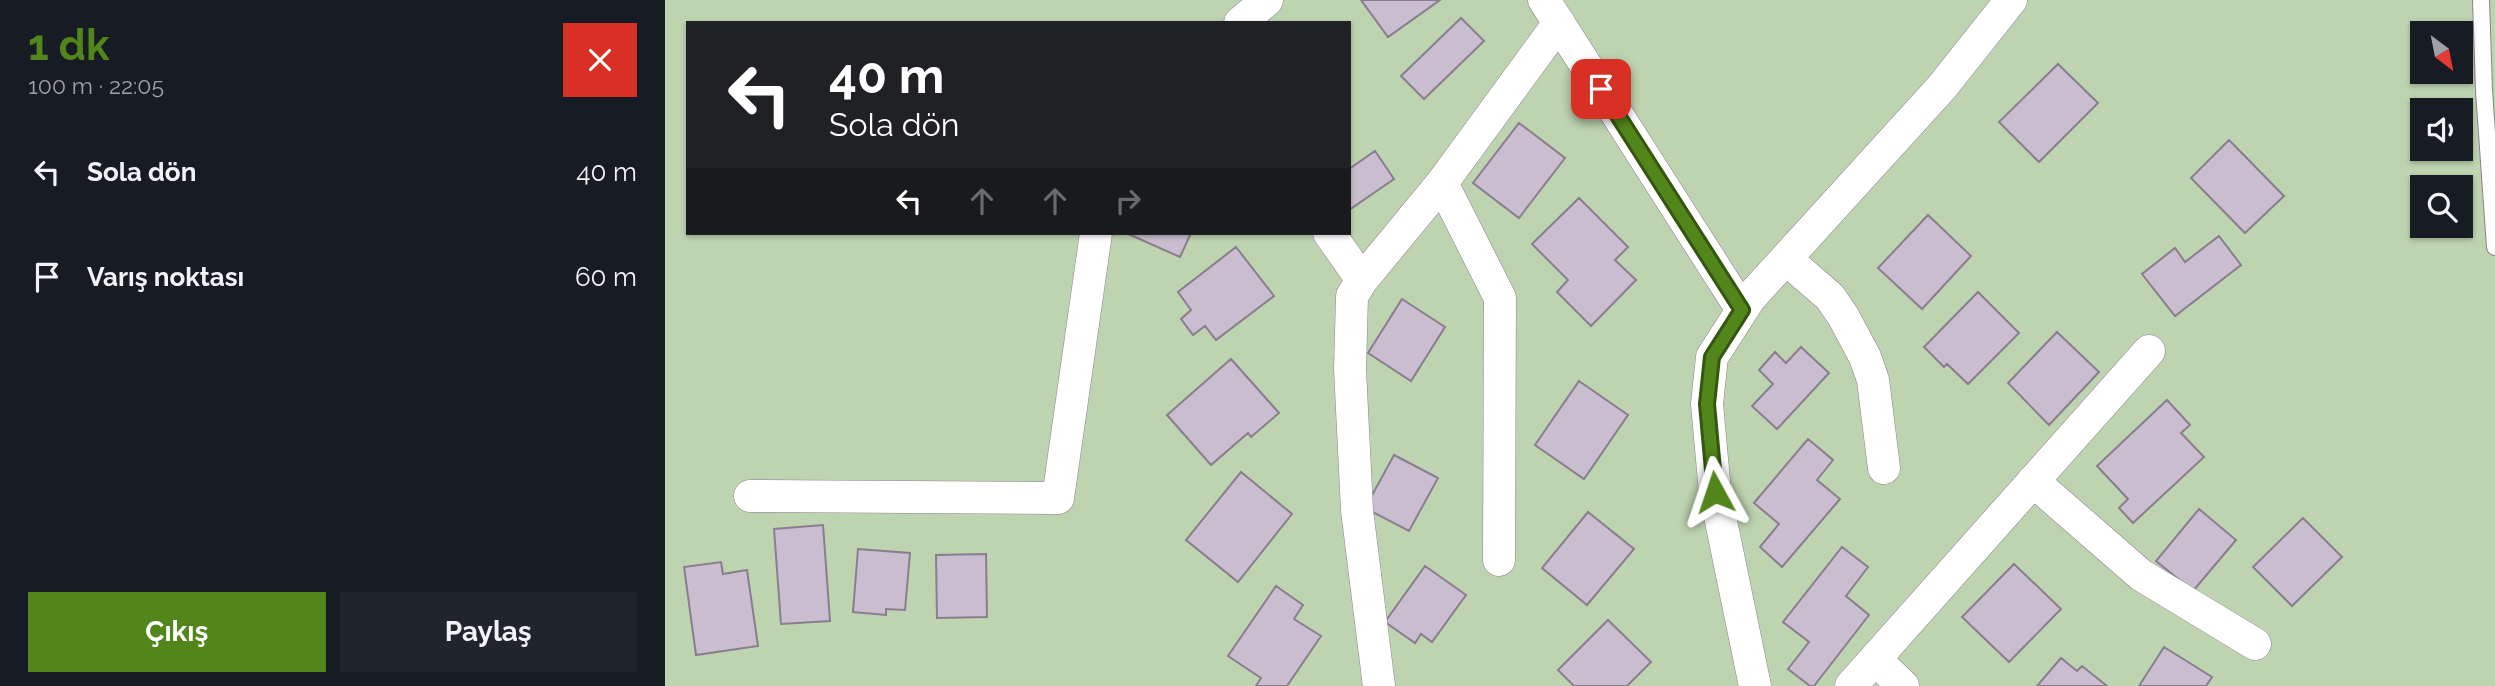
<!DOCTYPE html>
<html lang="tr">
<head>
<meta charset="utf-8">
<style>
	body { margin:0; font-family:Raleway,sans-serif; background:#20242c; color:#f1f3f6; height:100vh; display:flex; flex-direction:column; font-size:26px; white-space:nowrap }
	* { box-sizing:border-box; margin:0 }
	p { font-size:23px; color:#9ea1a6 }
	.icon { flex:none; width:38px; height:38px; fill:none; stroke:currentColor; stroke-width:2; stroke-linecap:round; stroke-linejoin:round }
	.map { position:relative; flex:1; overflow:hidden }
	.sheet { display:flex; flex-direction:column; background:#171b24; width:665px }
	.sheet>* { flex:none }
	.hud { position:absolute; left:21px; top:21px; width:665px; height:214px; border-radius:0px; box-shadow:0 2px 5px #0004; background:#202124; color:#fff; overflow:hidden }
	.needle { width:46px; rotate:148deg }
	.tools { position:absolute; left:1745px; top:21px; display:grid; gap:14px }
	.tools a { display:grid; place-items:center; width:63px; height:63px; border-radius:0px; background:#171b24; box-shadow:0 2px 5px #0004; font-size:35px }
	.pin { position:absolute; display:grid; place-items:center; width:60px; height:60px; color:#fff; margin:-30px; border-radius:14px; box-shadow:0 4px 10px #0006 }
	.me { position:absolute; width:77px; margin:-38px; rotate:355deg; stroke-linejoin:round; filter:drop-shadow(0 0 5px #0008) }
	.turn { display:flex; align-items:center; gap:24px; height:147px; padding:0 28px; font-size:32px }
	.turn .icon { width:91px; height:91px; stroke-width:2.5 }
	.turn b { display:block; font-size:49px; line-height:60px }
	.lanes { display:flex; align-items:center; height:66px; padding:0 28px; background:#0003; justify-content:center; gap:35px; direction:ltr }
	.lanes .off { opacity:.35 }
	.round { display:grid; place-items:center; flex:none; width:74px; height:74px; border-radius:0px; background:#20242c }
	.summary { display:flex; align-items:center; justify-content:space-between; height:119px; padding:0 28px }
	h1 { font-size:42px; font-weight:700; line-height:52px; color:#52851a }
	.action { display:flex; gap:14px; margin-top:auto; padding:14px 28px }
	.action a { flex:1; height:80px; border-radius:0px; background:#52851a; color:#fff; font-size:28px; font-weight:700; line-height:80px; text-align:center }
	.action a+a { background:#20242c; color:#f1f3f6 }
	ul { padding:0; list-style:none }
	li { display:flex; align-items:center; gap:21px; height:105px; padding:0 28px }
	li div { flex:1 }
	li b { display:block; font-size:26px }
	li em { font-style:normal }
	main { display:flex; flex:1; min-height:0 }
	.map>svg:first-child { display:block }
	.green { fill:#bed3b0; fill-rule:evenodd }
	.building { fill:#c9bdcf; stroke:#897e8e; stroke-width:2 }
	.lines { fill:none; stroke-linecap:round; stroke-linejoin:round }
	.service-casing { stroke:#8c8090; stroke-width:18 }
	.minor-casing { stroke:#8c8090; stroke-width:33 }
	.service { stroke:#fff; stroke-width:16 }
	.minor { stroke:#fff; stroke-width:32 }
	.route-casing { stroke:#355611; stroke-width:18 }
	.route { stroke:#52851a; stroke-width:12 }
</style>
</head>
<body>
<main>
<section class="sheet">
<div class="summary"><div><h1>1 dk</h1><p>100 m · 22:05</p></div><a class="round" style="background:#d93025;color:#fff"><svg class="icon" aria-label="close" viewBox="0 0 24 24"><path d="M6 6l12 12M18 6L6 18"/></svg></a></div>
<ul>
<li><svg class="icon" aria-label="left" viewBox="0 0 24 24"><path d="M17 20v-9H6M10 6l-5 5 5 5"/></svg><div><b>Sola dön</b></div><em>40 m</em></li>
<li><svg class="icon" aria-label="arrive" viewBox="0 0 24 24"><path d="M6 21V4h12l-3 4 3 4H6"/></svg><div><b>Varış noktası</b></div><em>60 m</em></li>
</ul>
<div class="action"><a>Çıkış</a><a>Paylaş</a></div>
</section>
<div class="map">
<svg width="1830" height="686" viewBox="0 0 1830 686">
	<rect width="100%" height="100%" fill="#f1e5f7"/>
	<path class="green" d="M0 0H1830V686H0ZM23 23H684V233H23ZM1757 33H1796V72H1757ZM1757 110H1796V149H1757ZM1757 187H1796V226H1757Z"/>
	<path class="building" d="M696 0H775L723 37Z
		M796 18 819 41 759 99 736 76Z
		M1393 64 1433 103 1374 162 1334 122Z
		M854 123 900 158 854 218 808 183Z
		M1564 140 1619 196 1580 233 1526 178Z
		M710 151 729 179 684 210V169Z
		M914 198 963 247 950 260 971 280 926 326 892 292 903 280 867 244Z
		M1263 215 1306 256 1257 309 1213 268Z
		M461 233H526L515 257Z
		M1554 236 1576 265 1510 316 1477 274 1510 248 1520 262Z
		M571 247 609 296 551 340 540 326 528 335 516 319 526 310 513 292Z
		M1313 292 1354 333 1303 384 1282 364 1279 367 1259 347Z
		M737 299 780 327 746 381 703 353Z
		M1392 332 1434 372 1384 425 1343 383Z
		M1136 347 1164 373 1112 429 1087 406 1108 384 1094 370 1110 352 1121 363Z
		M566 359 614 413 586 437 583 433 546 465 502 415Z
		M914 381 963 415 919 479 870 445Z
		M1502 400 1525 425 1516 433 1539 457 1468 523 1454 508 1463 499 1432 466Z
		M1143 439 1168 460 1152 480 1175 499 1117 567 1095 547 1114 524 1089 503Z
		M729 455 773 478 744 531 700 508Z
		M576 472 627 514 573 582 521 540Z
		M1534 509 1571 540 1528 591 1491 561Z
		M923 512 969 549 922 605 877 568Z
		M1638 518 1677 557 1627 606 1588 567Z
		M158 525 165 621 116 624 109 529Z
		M1177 547 1203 567 1181 596 1204 615 1149 686H1145L1123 669 1144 642 1118 622Z
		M193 549 245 553 240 610 221 609V615L188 612Z
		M321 554 322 617 272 618 271 555Z
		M56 562 58 574 82 570 93 646 31 655 19 567Z
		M1349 564 1396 609 1344 662 1297 617Z
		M760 566 801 595 767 642 756 634 750 643 720 622Z
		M611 586 638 605 629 619 656 636 622 686H591L596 678 563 656Z
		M943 620 986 662 962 686H909L893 670Z
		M1499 647 1547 677 1541 686H1474Z
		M1396 658 1412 671 1417 666 1442 686H1372Z"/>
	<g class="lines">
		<defs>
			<path id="service" d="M1816 0 1819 91 1830 247"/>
			<path id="minor" d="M879 0 1077 310
				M575 23 602 0
				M777 183 835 298 834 560
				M664 233 697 280
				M1121 259 1165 297 1178 316 1200 357 1208 380 1219 468
				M1368 481 1476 575 1590 644
				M85 496 393 498 431 233
				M1210 659 1238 686
				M714 686 692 510 685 369 687 296 697 280 777 183 894 23
				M1090 686 1050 492 1042 404 1047 357 1085 298 1277 87 1346 0
				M1186 686 1484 351"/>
		</defs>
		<use href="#service" class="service-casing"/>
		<use href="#minor" class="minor-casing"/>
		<use href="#service" class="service"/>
		<use href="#minor" class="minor"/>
	</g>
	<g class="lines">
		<defs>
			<path id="route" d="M936 89 1077 310 1047 357 1042 404 1050 492"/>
		</defs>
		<use href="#route" class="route-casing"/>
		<use href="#route" class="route"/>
	</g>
</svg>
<div class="tools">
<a><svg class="needle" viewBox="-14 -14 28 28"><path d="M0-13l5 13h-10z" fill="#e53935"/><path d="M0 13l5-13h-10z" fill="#9ea1a6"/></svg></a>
<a><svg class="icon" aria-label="sound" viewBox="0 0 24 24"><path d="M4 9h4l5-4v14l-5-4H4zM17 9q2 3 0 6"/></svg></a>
<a><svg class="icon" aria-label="search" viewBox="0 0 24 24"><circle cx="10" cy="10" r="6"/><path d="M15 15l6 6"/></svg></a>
</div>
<div class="pin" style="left:936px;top:89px;background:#d93025"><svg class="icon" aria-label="arrive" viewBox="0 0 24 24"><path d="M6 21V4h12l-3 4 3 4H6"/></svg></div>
<svg class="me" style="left:1050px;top:492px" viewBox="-20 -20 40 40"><path d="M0-17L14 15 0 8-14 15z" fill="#52851a" stroke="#fff" stroke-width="4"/></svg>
<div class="hud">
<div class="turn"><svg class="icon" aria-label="left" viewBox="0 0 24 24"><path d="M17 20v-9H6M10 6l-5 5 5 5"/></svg><div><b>40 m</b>Sola dön</div></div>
<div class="lanes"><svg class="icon" aria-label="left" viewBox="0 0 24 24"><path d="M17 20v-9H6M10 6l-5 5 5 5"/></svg><svg class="icon off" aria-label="ahead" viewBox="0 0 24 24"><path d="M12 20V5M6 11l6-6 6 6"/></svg><svg class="icon off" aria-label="ahead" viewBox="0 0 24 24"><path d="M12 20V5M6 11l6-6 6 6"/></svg><svg class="icon off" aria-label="right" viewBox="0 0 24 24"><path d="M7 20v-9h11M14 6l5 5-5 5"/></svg></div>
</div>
</div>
</main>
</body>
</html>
